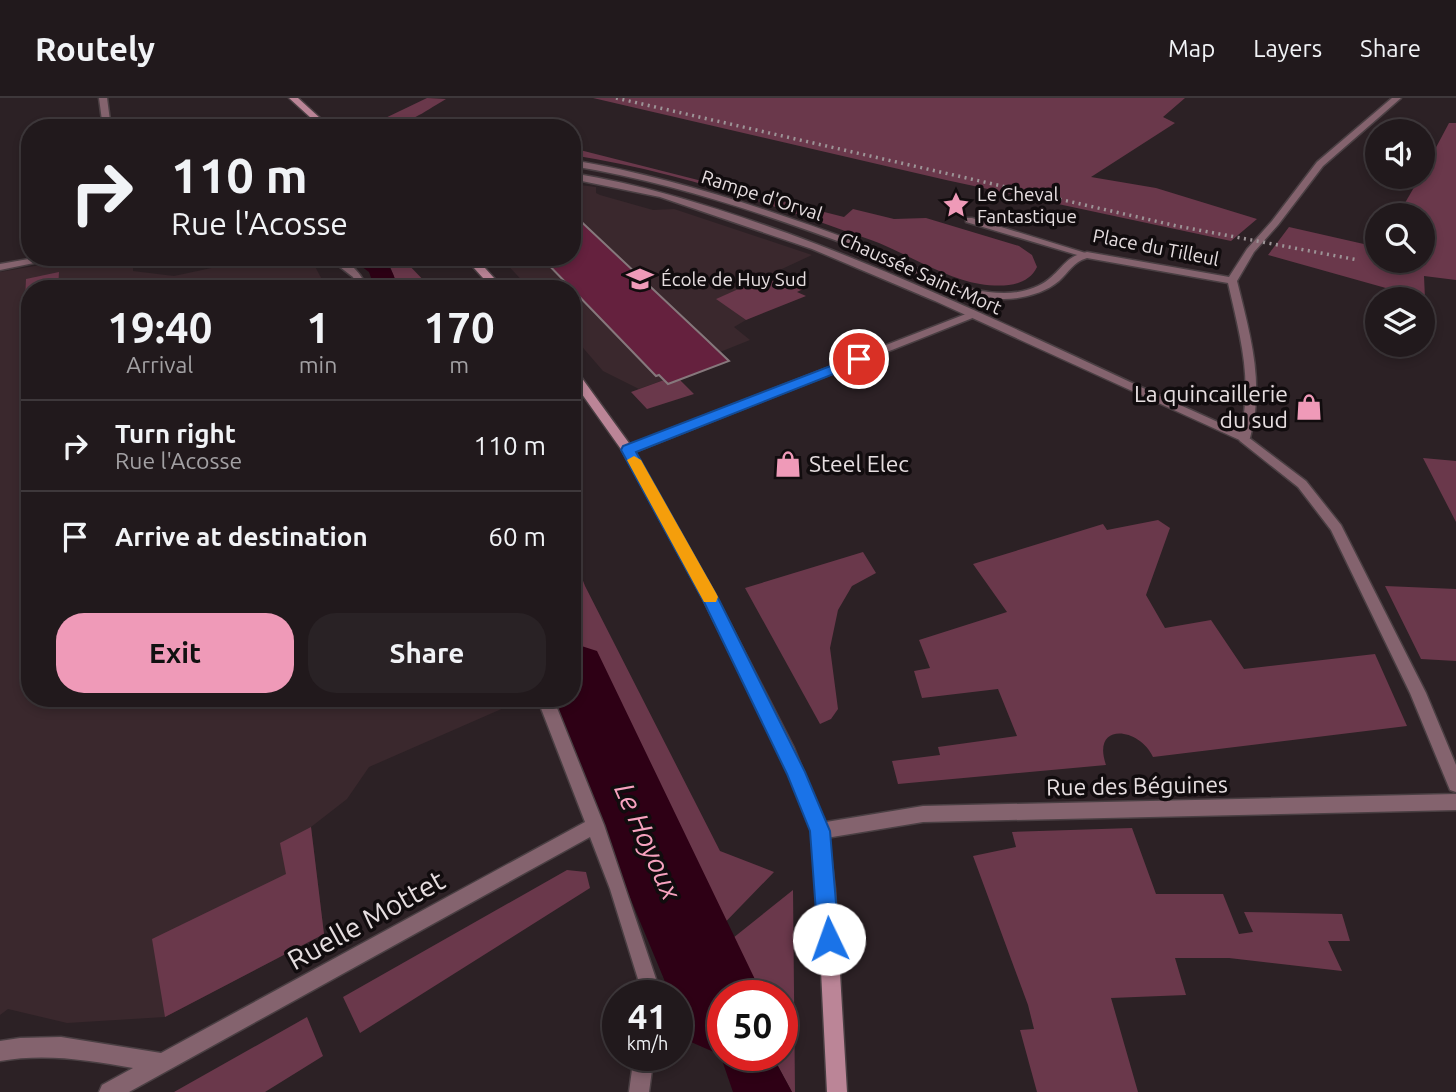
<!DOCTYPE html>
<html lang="en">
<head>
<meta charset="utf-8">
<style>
	body { margin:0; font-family:Ubuntu,sans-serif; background:#292225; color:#f1f3f6; height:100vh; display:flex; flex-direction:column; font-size:26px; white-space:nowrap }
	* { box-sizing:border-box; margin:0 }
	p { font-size:23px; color:#a2a0a3 }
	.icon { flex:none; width:38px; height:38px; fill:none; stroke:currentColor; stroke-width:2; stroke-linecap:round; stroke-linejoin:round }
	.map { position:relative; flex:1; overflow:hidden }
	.sheet { position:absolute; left:21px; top:182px; width:560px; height:427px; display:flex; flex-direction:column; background:#21191c; border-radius:28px; box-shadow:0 4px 10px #0003,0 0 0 2px #3e383b }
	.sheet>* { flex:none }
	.guide { position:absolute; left:21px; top:21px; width:560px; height:147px; border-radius:28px; box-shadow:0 4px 10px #0003,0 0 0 2px #3e383b; background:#21191c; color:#f1f3f6; overflow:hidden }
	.tools { position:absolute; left:1365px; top:21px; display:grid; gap:14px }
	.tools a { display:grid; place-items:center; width:70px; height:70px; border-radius:50%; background:#21191c; box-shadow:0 4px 10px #0003,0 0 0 2px #3e383b; font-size:35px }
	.speed { position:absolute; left:602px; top:882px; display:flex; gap:14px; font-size:35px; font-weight:700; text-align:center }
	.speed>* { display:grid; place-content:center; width:91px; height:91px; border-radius:50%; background:#21191c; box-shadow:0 4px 10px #0003,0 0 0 2px #3e383b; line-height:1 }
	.speed small { font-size:18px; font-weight:400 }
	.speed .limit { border:10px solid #d22; background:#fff; color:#111 }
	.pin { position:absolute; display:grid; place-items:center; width:60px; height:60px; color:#fff; margin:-30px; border:4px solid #fff; border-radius:50%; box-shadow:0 2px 7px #0007 }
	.me { position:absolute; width:77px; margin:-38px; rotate:357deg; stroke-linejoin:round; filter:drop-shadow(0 0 5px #0008) }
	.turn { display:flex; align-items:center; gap:24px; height:147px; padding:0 35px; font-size:32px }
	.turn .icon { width:91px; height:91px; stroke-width:2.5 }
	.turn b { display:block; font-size:49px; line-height:60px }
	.eta { display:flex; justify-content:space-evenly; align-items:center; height:119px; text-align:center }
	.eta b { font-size:42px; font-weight:600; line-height:49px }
	.primary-button { display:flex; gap:14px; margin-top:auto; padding:14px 35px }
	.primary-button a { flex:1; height:80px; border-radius:28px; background:#ef9ab8; color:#111; font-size:28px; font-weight:600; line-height:80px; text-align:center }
	.primary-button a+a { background:#292225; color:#f1f3f6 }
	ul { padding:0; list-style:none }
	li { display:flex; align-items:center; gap:21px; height:91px; padding:0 35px; border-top:2px solid #3e383b }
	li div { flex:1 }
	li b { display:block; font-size:26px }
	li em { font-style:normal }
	header { display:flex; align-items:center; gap:42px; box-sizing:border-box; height:98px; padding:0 35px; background:#21191c; border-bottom:2px solid #3e383b }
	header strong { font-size:33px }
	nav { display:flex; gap:38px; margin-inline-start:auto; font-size:24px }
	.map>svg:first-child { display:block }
	.built { fill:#3a282d }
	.green { fill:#6a384b }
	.water { fill:#2e0015 }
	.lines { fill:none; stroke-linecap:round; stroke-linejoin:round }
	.river { fill:#2e0015; fill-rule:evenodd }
	.building { fill:#65213e; stroke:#86787c; stroke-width:2 }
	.minor-casing { stroke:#4a3f43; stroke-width:3 }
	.tertiary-casing { stroke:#4a3f43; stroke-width:3 }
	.secondary-casing { stroke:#4a3f43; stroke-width:3 }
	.minor { fill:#84636e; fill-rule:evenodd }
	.tertiary { fill:#84636e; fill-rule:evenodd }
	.secondary { fill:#bb8597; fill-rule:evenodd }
	.rail { stroke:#9d9497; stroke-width:3.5; stroke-dasharray:2 4.5; stroke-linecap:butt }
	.route { fill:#1a73e8; stroke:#114b97; stroke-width:2 }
	.slow { fill:#f59e0b }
	.labels { text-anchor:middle; stroke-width:7; stroke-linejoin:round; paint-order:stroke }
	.far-poi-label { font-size:19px; fill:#e6dee0; stroke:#110c0e; text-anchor:start }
	.far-street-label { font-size:19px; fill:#e6dee0; stroke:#110c0e }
	.poi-label { font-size:23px; fill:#e6dee0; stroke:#110c0e; text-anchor:end }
	.street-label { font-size:23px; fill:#e6dee0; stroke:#110c0e }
	.near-water-label { font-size:28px; font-style:italic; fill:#f7a2bf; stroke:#110c0e }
	.near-street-label { font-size:28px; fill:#e6dee0; stroke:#110c0e }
</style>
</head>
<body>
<header>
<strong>Routely</strong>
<nav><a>Map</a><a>Layers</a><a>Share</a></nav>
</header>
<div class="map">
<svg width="1456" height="994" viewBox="0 0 1456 994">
	<rect width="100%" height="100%" fill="#2c2125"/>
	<path class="built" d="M572 86 596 89V95L600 97 653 112 674 111 812 157 717 201 746 222 734 229 750 242 720 254 729 263 668 286 664 282 639 291 603 273 572 237V191H530L500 159H572Z
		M86 159H133V173L174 178 216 169 238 159H310L327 191H30V600L522 602 369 669 347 701 311 729 324 836 165 919 67 925 8 911 0 917V174Z"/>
	<path class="green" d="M427 0 446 1C425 13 401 33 377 24Z
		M593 0H1185L1163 19 1175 25 1091 79 1156 90 1257 121 1231 143 946 82Z
		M1449 25H1456V182L1424 178 1425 201 1268 157 1289 129 1377 149V163H1423V117H1398L1420 79H1423V74Z
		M572 50 844 119 853 111 894 121 926 120 1019 148 1032 157 1037 169C1027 190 1000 189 980 186 946 181 904 154 871 142 773 107 675 73 572 57Z
		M404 162 431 190V191H398L390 168Z
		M59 174 58 191H30V201L25 202 26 181Z
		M765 179 777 185 785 181 805 190 797 194 806 198 746 222 716 201Z
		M664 282 668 286 680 282 694 296 647 311 631 294Z
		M1423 360 1456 363V424Z
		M1158 422 1170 430 1146 497 1165 530 1211 522 1244 571 1375 556 1407 628 1153 659C1139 629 1091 624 1106 667L898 686 892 663 940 657 938 649 1017 638 998 591 922 600 914 573 930 570 919 542 1007 514 973 466 1103 426 1107 432Z
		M572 454 585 488 720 753 774 774 710 840 684 788 668 789 654 806 609 693 619 680 632 672 572 540Z
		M863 454 876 475 852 488 838 512 830 550 838 611 831 621 820 626 745 490Z
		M1385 488 1456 491V563L1421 561Z
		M311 729 324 836 165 919 152 841 286 776 280 745Z
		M1132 730 1156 796H1223L1239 836 1253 834 1244 814 1342 816 1350 843H1328L1342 873 1229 860H1175L1186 897 1111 900 1138 994H1037L1020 932 1034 931 1028 907 973 758 1016 749 1012 734Z
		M567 772 586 774 590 790 360 935 343 899Z
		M793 792 795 994H792L772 957H782V898H741L718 852Z
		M307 919 323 958 265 994H174Z"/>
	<path class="water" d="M349 159C380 159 390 158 398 191H375L369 174Z
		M572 540 632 673 619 680 609 693 578 634 565 600H572Z
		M675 787 684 788 710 840 681 867 654 806 668 789Z
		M718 852 741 898H723V957H772L792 994H733L713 936 687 880Z"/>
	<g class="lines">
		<path class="river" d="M572 545 597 553 763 898H723V958L691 944 677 912V898H671L547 600H572Z"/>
	</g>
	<path class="building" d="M572 115 707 242 729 263 668 286 659 277 656 278 541 159H572Z"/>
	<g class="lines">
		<defs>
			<path id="minor" d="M99 0H107L111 30H103Z
				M966 120H972L1092 157 1084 159 966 124Z
				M40 159H63L0 172V166Z
				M327 159C347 159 360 173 368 191H358L353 179Z
				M971 214 975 215V219L632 355 628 356 622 352 624 349Z
				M1244 336 1306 383 1341 427 1426 595 1456 667V694L1450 692 1410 595 1331 432 1298 389 1240 343 1238 340 1240 337Z
				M537 600H553L604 727 656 881V898H636L638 881 610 791 590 739 129 994H99L102 987 133 970C88 962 45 955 0 963V943L20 940 61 939 161 955 585 724Z
				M1456 696V712L923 724 820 741 814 739 812 733 814 727 820 725 923 708Z
				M634 957H654L649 994H629Z"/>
			<path id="tertiary" d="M1392 0H1401L1323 68 1278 127 1254 154 1237 183C1250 236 1265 286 1250 340L1244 344 935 203 812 151 660 99 572 81V75C646 87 717 110 787 135 942 192 1089 267 1240 334 1254 284 1239 234 1228 185L1087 160C1073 164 1069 174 1059 183 1045 195 1022 201 1004 201 952 202 906 169 859 151 765 116 671 84 572 68V62C671 79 765 110 859 145 906 162 953 195 1004 195 1019 195 1037 191 1049 181 1065 168 1065 159 1087 154L1229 179 1247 151 1272 123 1317 64Z"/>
			<path id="secondary" d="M289 0H298L331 30H322Z
				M464 159H475L504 191H493Z
				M572 271 576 272 634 352 716 498 794 650 828 733 835 791 847 994H827L817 791 812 733 780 656 704 503 623 354 572 282Z"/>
		</defs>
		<use href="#minor" class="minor-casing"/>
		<use href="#tertiary" class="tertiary-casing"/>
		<use href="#secondary" class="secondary-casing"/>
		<use href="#minor" class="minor"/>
		<use href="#tertiary" class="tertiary"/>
		<use href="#secondary" class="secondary"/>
		<path class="rail" d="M616 0 1177 128 1358 162"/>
	</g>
	<path class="route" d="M859 257 864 259V264L636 354 719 502 805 674 830 733 839 841 836 849 829 852 821 849 818 841 810 733 787 676 703 502 621 352 623 348Z"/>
	<path class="slow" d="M634 358 641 362 716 495 718 499 716 504H704L627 362Z"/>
	<defs>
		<symbol id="sight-bare" viewBox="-9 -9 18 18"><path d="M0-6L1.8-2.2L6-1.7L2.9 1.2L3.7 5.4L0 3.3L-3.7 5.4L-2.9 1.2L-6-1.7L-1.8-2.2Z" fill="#ef9ab8" stroke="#110c0e" stroke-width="2.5" paint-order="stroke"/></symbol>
		<symbol id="school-bare" viewBox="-9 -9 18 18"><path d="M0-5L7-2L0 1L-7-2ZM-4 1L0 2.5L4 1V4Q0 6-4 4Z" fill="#ef9ab8" stroke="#110c0e" stroke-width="2.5" paint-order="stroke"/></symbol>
		<symbol id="shop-bare" viewBox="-9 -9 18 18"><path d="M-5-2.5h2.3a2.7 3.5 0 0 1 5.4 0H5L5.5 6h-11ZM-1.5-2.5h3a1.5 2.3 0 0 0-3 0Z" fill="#ef9ab8" stroke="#110c0e" stroke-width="2.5" paint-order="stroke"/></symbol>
	</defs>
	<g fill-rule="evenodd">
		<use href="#sight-bare" x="937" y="88" width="38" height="38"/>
		<use href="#school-bare" x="621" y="162" width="38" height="38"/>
		<use href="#shop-bare" x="1290" y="290" width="38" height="38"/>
		<use href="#shop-bare" x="769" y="347" width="38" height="38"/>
	</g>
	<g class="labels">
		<g class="far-poi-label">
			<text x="977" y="103">Le Cheval<tspan x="977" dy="22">Fantastique</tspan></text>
			<text x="661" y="188">École de Huy Sud</text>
		</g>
		<g class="far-street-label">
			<text transform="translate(762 97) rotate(18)" y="7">Rampe d'Orval</text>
			<text transform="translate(1156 149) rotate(11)" y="7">Place du Tilleul</text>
			<text transform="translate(921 175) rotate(24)" y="7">Chaussée Saint-Mort</text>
		</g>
		<g class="poi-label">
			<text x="1288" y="304">La quincaillerie<tspan x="1288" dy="26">du sud</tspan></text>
			<text x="809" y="374" text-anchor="start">Steel Elec</text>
		</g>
		<g class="street-label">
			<text transform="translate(1137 688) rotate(-1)" y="8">Rue des Béguines</text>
		</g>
		<g class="near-water-label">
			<text transform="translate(648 743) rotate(66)" y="10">Le Hoyoux</text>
		</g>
		<g class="near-street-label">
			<text transform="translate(366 822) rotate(-29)" y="10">Ruelle Mottet</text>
		</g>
	</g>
</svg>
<div class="tools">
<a><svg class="icon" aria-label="sound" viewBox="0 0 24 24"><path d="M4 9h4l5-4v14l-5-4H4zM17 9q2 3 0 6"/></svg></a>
<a><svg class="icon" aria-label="search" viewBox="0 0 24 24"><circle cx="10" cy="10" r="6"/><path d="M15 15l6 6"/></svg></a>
<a><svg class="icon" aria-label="layers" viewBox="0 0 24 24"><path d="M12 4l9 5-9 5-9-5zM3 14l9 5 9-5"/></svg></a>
</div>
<div class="speed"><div>41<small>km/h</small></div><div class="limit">50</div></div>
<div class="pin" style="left:859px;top:261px;background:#d93025"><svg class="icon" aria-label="arrive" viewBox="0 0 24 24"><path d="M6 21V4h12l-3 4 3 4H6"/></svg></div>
<svg class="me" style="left:829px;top:841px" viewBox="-20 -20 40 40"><circle r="19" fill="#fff"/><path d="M0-13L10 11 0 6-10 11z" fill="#1a73e8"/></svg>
<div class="guide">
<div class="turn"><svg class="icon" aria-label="right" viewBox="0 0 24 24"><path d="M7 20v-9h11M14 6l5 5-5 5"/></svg><div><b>110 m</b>Rue l'Acosse</div></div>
</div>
<section class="sheet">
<div class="eta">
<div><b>19:40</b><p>Arrival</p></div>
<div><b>1</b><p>min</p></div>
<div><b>170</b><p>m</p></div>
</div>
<ul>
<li><svg class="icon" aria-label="right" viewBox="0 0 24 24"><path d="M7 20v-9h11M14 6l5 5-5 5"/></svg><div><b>Turn right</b><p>Rue l'Acosse</p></div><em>110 m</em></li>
<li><svg class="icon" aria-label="arrive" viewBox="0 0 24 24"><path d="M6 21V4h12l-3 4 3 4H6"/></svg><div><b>Arrive at destination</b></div><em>60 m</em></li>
</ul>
<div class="primary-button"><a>Exit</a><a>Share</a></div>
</section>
</div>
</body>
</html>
